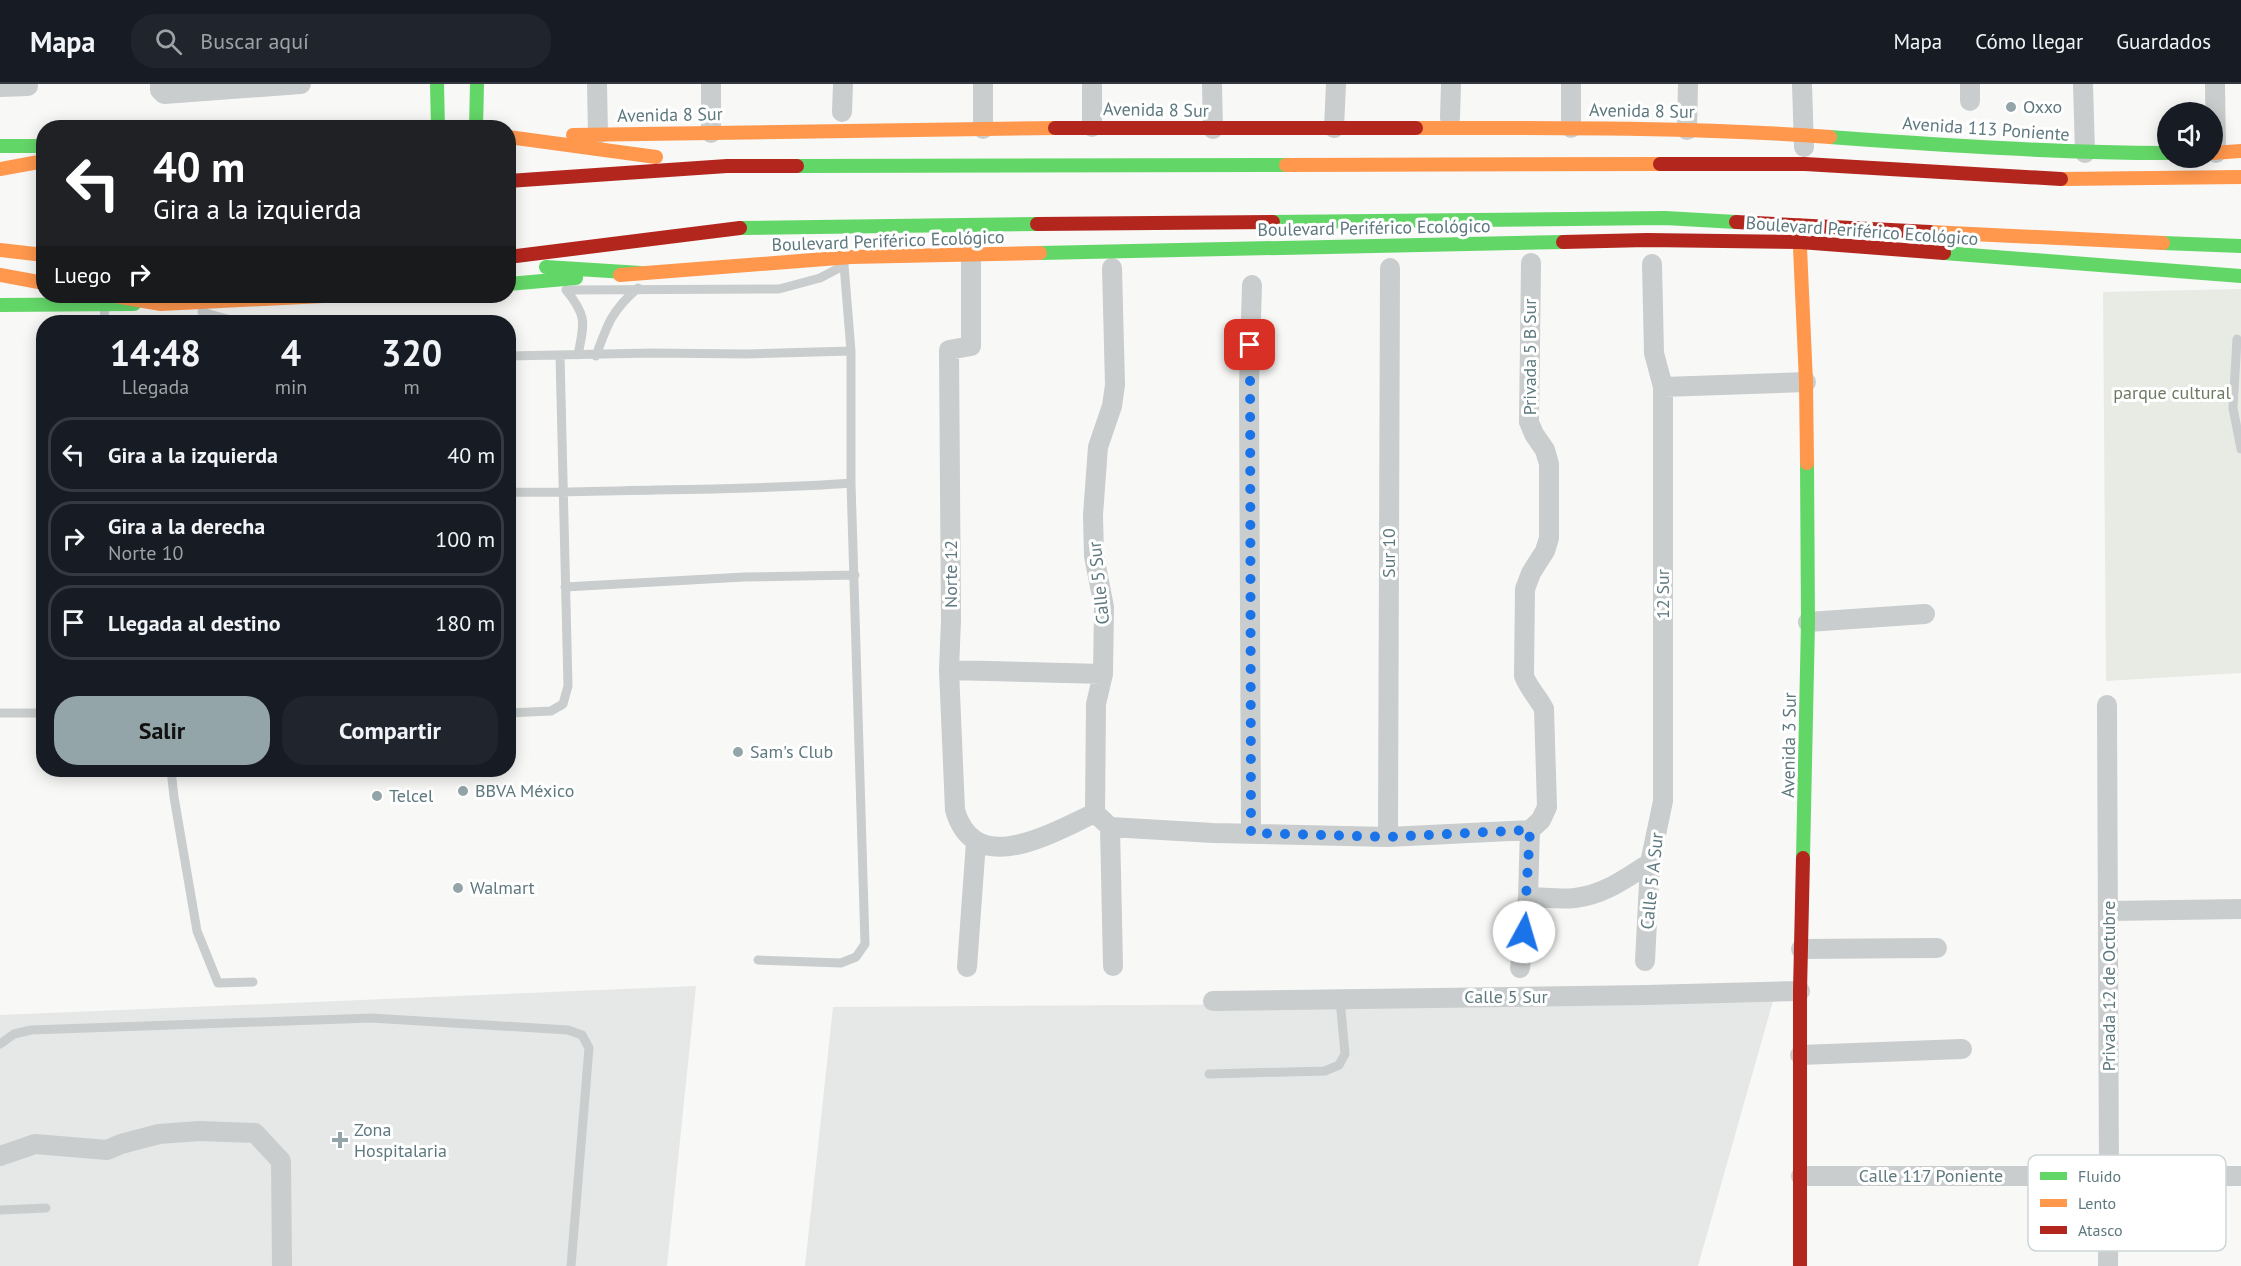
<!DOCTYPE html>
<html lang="es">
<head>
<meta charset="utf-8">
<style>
	body { margin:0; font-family:"PT Sans",sans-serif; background:#20242c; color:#f1f3f6; height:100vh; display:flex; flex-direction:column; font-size:22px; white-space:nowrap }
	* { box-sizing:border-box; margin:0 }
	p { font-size:20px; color:#9ea1a6 }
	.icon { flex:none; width:33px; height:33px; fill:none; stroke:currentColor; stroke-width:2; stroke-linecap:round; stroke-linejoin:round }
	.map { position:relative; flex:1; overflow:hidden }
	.drawer { position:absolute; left:36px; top:231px; width:480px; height:462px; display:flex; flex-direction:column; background:#171b24; border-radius:24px; box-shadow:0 3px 15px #0003 }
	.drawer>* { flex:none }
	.guide { position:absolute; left:36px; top:36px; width:480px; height:183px; border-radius:24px; box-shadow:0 3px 15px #0003; background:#202124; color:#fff; overflow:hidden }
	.fabs { position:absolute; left:2157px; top:18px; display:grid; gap:12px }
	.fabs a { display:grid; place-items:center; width:66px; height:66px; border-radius:50%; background:#171b24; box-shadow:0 3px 15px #0003; font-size:30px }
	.pin { position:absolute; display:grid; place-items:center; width:51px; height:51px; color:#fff; margin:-26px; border-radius:12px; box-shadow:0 3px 9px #0006 }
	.me { position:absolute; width:66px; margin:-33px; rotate:6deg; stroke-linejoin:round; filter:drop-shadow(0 0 4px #0008) }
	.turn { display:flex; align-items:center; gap:21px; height:126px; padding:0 18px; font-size:27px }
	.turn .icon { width:78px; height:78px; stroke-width:2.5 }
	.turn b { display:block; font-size:42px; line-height:51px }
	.then { display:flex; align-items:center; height:57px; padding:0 18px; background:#0003; gap:12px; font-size:22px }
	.eta { display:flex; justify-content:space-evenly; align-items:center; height:102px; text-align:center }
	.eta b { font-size:36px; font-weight:700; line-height:42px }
	.cta { display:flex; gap:12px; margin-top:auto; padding:12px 18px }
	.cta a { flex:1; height:69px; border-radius:24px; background:#93a5a8; color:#111; font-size:24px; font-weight:700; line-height:69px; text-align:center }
	.cta a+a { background:#20242c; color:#f1f3f6 }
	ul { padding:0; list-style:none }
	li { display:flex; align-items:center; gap:18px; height:75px; margin:0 12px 9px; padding:0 6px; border:3px solid #363941; border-radius:24px }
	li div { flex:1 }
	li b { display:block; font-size:22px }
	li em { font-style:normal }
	header { display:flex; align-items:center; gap:36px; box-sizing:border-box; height:84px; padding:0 30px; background:#171b24; border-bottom:2px solid #363941 }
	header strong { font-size:28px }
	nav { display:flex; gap:33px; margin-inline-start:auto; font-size:21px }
	.search { width:420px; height:54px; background:#20242c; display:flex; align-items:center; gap:15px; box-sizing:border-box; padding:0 21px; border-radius:24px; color:#9ea1a6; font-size:22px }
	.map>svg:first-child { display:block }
	.built { fill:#e6e8e7 }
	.green { fill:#e8eae4 }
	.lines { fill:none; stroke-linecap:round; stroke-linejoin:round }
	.lane { stroke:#cacdcd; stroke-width:9 }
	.street { stroke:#cacdcd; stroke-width:20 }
	.fast { stroke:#63d668; stroke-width:14 }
	.slow { stroke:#ff974d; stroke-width:14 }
	.jam { stroke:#b3261e; stroke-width:14 }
	.route { stroke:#1a73e8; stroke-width:10; stroke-dasharray:0 18 }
	.poi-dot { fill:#93a5a8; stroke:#fff; stroke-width:2 }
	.labels { text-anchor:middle; stroke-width:6; stroke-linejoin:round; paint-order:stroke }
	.poi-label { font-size:18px; fill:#5d787e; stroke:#fff; text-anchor:start }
	.street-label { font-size:18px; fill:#5d787e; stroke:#fff }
	.park-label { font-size:18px; fill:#6d7a61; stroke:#fff }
	.key { fill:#fff; stroke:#ced6d8; stroke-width:1.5 }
	.key-label { font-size:16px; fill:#5d787e }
</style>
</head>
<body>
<header>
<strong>Mapa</strong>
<div class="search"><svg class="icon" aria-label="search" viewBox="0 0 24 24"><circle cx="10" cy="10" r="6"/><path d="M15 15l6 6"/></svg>Buscar aquí</div>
<nav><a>Mapa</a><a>Cómo llegar</a><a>Guardados</a></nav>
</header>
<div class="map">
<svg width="2241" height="1182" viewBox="0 0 2241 1182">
	<rect width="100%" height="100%" fill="#f8f8f7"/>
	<path class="built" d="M696 902 667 1182H0V931Z
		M1773 917 1698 1182H805L833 923Z"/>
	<path class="green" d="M2241 205V589L2106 597 2103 208Z"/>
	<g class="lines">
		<path class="lane" d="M566 206C588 233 584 239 578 271
			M571 206 779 205 820 194 841 183
			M104 223 105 238
			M202 228 238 238
			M2237 255 2233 324 2241 365
			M508 272 652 269 746 270 851 267
			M596 272C607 241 612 226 638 204
			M508 408C557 409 606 407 655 406 720 405 786 404 851 399
			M565 503 744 493 855 491
			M0 629H44
			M508 629 551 627 563 620 568 602 560 271
			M171 686 174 713 197 847 218 899 253 898
			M758 876 841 879 856 873 865 860 851 399V267L844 181
			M0 960 14 950 31 946 371 934 568 946 582 951 589 964 571 1182
			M1209 990 1325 987 1339 981 1345 970 1340 915
			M0 1126 46 1124"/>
		<path class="street" d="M160 0V6L164 10 301 0
			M597 0 598 50
			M983 0V45
			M1212 0 1213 45
			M1571 0V44
			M1802 0 1804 63
			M2083 0 2085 69
			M2215 0 2216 69
			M0 3 28 2
			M1970 17V0
			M842 28 843 0
			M1450 34 1451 0
			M1092 43V0
			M1334 44 1336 0
			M1687 46 1688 0
			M711 49V0
			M971 170V262L949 266 951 536 949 586 955 726C975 796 1053 748 1095 729
			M1112 184 1115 301 1112 322 1098 363 1093 431 1094 472 1104 523 1103 590 1096 620 1095 729 1110 743 1113 882
			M1663 303 1806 298
			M1808 538 1925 530
			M949 586 1103 590
			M2107 621 2109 1093 2108 1182
			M1110 743 1213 749 1388 753 1530 746
			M1251 749 1249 301 1252 201
			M1388 753 1390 184
			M1528 813C1543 813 1559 816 1575 814 1604 811 1626 794 1650 779
			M2109 827 2241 825
			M1801 865 1937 864
			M1645 877 1650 779 1663 717V303L1654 269 1652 180
			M967 883 976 758
			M1520 884 1528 813 1530 746 1541 736 1547 723 1544 625C1538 613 1529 605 1524 592L1525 505 1531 489 1545 467 1549 454V380L1545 366 1534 350 1529 338 1531 179
			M1213 917 1646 911 1800 907
			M1800 971 1962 965
			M0 1072 35 1060 107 1066 121 1060 159 1050 199 1047 255 1049 281 1077 282 1182
			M1801 1092H2241"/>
		<path class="fast" d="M437 0 438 44
			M476 44 477 0
			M1830 53C1943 61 2055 69 2168 69
			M0 62H44
			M797 82 1286 81
			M1273 138 1665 134 1736 138
			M740 144 1037 140
			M2163 159 2241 162
			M1040 169 1563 158
			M1944 169 2241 192
			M546 183 641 189
			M508 200 576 194
			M0 221 134 220
			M1803 774 1808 538 1807 379"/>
		<path class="slow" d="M1416 44C1554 44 1692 43 1830 53
			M573 51 1055 44
			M508 53 656 73
			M2212 69 2241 67
			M1286 81 1660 80
			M0 85 44 77
			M2061 95 2241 93
			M1799 141 1806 298 1807 379
			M1930 148 2163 159
			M0 166 44 171
			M0 191 44 199
			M620 191 851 173 1040 169
			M115 212 161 220 323 212"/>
		<path class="jam" d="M1055 44H1416
			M1660 80H1805L2061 95
			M508 97 727 82H797
			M1736 138 1930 148
			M1037 140 1273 138
			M1563 158 1647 156 1800 158 1944 169
			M508 173 740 144
			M1800 1182V907L1803 774"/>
	</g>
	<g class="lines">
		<path class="route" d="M1250 261 1251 749 1388 753 1530 746 1524 848"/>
	</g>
	<g class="poi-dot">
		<circle cx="2011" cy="23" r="6"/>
		<circle cx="738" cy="668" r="6"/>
		<circle cx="463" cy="707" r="6"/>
		<circle cx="377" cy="712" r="6"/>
		<circle cx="458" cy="804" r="6"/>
		<path d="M337 1047h6v6h6v6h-6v6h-6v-6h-6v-6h6z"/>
	</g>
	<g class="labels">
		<g class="poi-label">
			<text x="2023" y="29">Oxxo</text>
			<text x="750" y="674">Sam's Club</text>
			<text x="475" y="713">BBVA México</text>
			<text x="389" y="718">Telcel</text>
			<text x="470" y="810">Walmart</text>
			<text x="354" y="1052">Zona<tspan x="354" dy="21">Hospitalaria</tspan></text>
		</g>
		<g class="street-label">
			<text transform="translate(1156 26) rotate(1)" y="6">Avenida 8 Sur</text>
			<text transform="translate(1642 27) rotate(1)" y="6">Avenida 8 Sur</text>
			<text transform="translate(670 31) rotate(-1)" y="6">Avenida 8 Sur</text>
			<text transform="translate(1986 45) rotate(4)" y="6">Avenida 113 Poniente</text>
			<text transform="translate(1374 144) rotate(-1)" y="6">Boulevard Periférico Ecológico</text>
			<text transform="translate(1862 147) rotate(4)" y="6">Boulevard Periférico Ecológico</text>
			<text transform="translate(888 157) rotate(-2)" y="6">Boulevard Periférico Ecológico</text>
			<text transform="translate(1530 273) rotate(-90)" y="6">Privada 5 B Sur</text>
			<text transform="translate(1389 469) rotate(-90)" y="6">Sur 10</text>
			<text transform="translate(951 490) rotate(-90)" y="6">Norte 12</text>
			<text transform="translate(1099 499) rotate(-96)" y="6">Calle 5 Sur</text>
			<text transform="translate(1663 510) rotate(-90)" y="6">12 Sur</text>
			<text transform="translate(1789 661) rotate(-89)" y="6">Avenida 3 Sur</text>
			<text transform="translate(1652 797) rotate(-84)" y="6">Calle 5 A Sur</text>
			<text transform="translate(2109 902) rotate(-90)" y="6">Privada 12 de Octubre</text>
			<text x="1506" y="919">Calle 5 Sur</text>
			<text x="1931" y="1098">Calle 117 Poniente</text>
		</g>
		<g class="park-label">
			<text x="2172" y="315">parque cultural</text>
		</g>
	</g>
	<rect x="2028" y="1071" width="198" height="96" rx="9" class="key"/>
	<rect x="2040" y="1088" width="27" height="8" fill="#63d668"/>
	<rect x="2040" y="1115" width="27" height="8" fill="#ff974d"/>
	<rect x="2040" y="1142" width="27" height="8" fill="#b3261e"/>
	<g class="key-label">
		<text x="2078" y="1098">Fluido</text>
		<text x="2078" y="1125">Lento</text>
		<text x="2078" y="1152">Atasco</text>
	</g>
</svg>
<div class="fabs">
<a><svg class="icon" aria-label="sound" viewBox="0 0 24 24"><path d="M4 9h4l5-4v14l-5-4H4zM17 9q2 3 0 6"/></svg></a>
</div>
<div class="pin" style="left:1250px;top:261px;background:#d93025"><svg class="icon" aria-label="arrive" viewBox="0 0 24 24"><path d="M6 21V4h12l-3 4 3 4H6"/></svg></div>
<svg class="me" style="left:1524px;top:848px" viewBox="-20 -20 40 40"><circle r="19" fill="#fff"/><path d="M0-13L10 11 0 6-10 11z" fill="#1a73e8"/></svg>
<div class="guide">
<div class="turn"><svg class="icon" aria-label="left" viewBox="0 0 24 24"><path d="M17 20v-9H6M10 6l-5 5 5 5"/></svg><div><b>40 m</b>Gira a la izquierda</div></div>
<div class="then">Luego<svg class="icon" aria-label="right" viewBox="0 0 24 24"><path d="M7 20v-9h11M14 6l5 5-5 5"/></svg></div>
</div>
<section class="drawer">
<div class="eta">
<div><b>14:48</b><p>Llegada</p></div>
<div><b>4</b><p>min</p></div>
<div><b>320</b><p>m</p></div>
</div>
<ul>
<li><svg class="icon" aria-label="left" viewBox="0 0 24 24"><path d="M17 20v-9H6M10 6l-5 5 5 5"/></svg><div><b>Gira a la izquierda</b></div><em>40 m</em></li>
<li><svg class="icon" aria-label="right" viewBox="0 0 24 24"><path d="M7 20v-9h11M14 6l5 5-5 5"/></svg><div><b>Gira a la derecha</b><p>Norte 10</p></div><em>100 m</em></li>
<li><svg class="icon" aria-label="arrive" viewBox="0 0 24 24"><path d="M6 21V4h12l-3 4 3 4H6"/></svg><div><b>Llegada al destino</b></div><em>180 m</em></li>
</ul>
<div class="cta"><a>Salir</a><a>Compartir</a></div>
</section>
</div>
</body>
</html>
